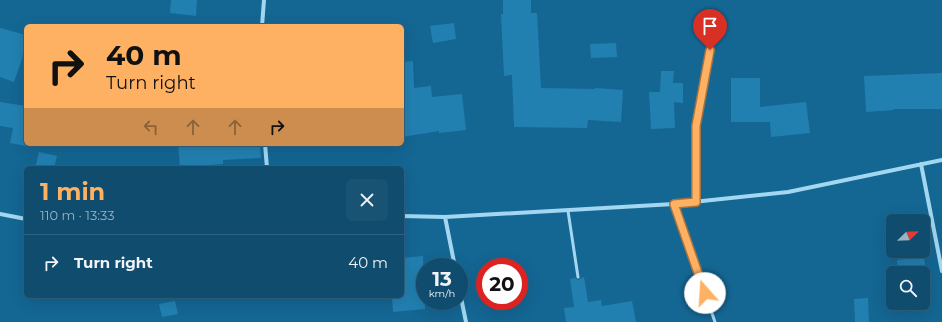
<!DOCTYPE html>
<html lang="en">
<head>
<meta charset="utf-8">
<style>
	body { margin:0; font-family:Montserrat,sans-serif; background:#185373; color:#f1f3f6; height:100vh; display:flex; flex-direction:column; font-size:15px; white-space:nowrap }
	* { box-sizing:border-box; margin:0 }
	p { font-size:13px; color:#9bb4c2 }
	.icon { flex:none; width:22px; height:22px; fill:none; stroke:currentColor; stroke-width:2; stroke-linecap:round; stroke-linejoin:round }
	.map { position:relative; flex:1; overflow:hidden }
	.details { position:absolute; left:24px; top:166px; width:380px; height:132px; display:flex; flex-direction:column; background:#0f4c6e; border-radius:6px; box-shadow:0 4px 16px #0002,0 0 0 1px #2f6381 }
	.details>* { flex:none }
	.guide { position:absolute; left:24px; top:24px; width:380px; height:122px; border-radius:6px; box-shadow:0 4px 16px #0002,0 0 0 1px #2f6381; background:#ffb163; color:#111; overflow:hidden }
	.needle { width:26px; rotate:67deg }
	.fabs { position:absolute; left:886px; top:214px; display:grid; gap:8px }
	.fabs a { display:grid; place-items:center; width:44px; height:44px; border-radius:6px; background:#0f4c6e; box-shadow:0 4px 16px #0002,0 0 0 1px #2f6381; font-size:20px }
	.speed { position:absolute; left:416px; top:258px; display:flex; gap:8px; font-size:20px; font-weight:700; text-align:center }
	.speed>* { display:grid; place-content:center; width:52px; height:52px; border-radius:50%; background:#0f4c6e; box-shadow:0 4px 16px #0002,0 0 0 1px #2f6381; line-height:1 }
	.speed small { font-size:10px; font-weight:400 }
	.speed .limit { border:6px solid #d22; background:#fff; color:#111 }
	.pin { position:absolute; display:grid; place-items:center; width:34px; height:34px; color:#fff; margin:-41px -17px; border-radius:50% 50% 50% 0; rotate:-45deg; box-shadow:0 0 4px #0007 }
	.pin .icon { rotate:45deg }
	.me { position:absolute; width:44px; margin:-22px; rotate:341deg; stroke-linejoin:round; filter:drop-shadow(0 0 3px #0008) }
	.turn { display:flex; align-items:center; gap:14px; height:84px; padding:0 16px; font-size:18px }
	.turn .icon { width:52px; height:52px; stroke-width:2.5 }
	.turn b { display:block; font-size:28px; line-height:34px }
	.lanes { display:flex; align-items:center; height:38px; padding:0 16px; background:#0003; justify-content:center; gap:20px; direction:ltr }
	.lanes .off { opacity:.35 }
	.round { display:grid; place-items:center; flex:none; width:42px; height:42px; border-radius:6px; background:#185373 }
	.summary { display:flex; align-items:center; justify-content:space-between; height:68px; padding:0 16px }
	h1 { font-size:24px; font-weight:700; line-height:30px; color:#ffb163 }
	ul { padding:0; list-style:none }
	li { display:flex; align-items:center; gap:12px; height:56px; padding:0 16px; border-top:1px solid #2f6381 }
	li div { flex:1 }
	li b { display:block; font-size:15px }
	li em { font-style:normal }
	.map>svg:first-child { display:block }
	.building { fill:#2280b1 }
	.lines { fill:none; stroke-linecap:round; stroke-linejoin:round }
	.lane { stroke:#a3d7f1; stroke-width:3 }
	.street { stroke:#a3d7f1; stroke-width:4 }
	.route-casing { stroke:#a67340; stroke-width:10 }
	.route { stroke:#ffb163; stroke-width:7 }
</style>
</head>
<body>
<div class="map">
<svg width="942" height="322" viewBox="0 0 942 322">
	<rect width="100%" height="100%" fill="#146693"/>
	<path class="building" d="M171 0H197L196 16 170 13Z
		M503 0H531V13H537L541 88 595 89V88L623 90 621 122 588 120 587 128 514 127 512 75 504 76 501 14H503Z
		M454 23 456 39 433 43 430 26Z
		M0 28 26 35 22 59 14 82 0 77Z
		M616 43 617 57 591 58 590 44Z
		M413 61 414 88 431 86 432 97 462 94 466 130 439 133V131L402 137V62Z
		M661 71H674L673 83H683V103L674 102 675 128 651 129 649 92H660Z
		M942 73V109H893L894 110 866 112 864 76Z
		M731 78H760V107L806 102 810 133 771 137 770 122H731Z
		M0 102 26 106V146L10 143 13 128 0 126Z
		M178 144H260L261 158 223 160V164L195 166V168H180Z
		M39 152 57 156 54 168H35Z
		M423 256 425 309 393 312 392 296H402V258Z
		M924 257 926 273H898L897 260Z
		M584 277 588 302 601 300 602 306 632 301 636 322H566L564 308 574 307 570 279 575 278 578 280Z
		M868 298 869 322H855L854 299Z
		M175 301 178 314 162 317 159 304Z"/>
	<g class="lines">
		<path class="lane" d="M674 204 715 322
			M568 211 578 277"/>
		<path class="street" d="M262 26 264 0
			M265 144 267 168
			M921 164 942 271
			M696 202V126L713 34
			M0 214 26 219
			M402 216 445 217 674 204 788 192 942 160
			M445 217 455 267
			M459 288 466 322"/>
	</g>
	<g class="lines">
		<defs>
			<path id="route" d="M705 293 674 204 696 202V126L710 50"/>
		</defs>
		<use href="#route" class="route-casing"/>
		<use href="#route" class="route"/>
	</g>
</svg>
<div class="fabs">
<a><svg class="needle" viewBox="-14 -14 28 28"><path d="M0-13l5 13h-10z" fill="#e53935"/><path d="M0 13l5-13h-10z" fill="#9bb4c2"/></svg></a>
<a><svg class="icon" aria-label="search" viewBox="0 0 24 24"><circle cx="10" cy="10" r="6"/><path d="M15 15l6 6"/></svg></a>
</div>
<div class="speed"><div>13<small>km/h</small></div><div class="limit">20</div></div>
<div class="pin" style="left:710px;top:50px;background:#d93025"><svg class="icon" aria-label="arrive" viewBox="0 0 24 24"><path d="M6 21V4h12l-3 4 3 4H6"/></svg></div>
<svg class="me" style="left:705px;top:293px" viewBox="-20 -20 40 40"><circle r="19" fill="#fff"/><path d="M0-13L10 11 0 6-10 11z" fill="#ffb163"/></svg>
<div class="guide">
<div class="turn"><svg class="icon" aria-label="right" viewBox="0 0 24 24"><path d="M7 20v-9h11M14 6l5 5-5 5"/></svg><div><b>40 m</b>Turn right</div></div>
<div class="lanes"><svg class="icon off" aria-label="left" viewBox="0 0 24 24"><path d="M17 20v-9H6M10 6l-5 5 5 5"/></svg><svg class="icon off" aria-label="ahead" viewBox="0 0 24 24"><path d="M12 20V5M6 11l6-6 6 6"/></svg><svg class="icon off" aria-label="ahead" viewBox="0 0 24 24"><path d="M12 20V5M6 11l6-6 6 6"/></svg><svg class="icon" aria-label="right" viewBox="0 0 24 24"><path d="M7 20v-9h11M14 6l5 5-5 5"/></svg></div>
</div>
<section class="details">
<div class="summary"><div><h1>1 min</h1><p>110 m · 13:33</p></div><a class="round"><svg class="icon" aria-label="close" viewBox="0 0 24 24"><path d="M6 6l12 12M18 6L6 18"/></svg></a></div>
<ul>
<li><svg class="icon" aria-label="right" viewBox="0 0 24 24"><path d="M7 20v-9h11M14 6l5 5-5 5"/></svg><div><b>Turn right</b></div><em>40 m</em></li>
</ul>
</section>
</div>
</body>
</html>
